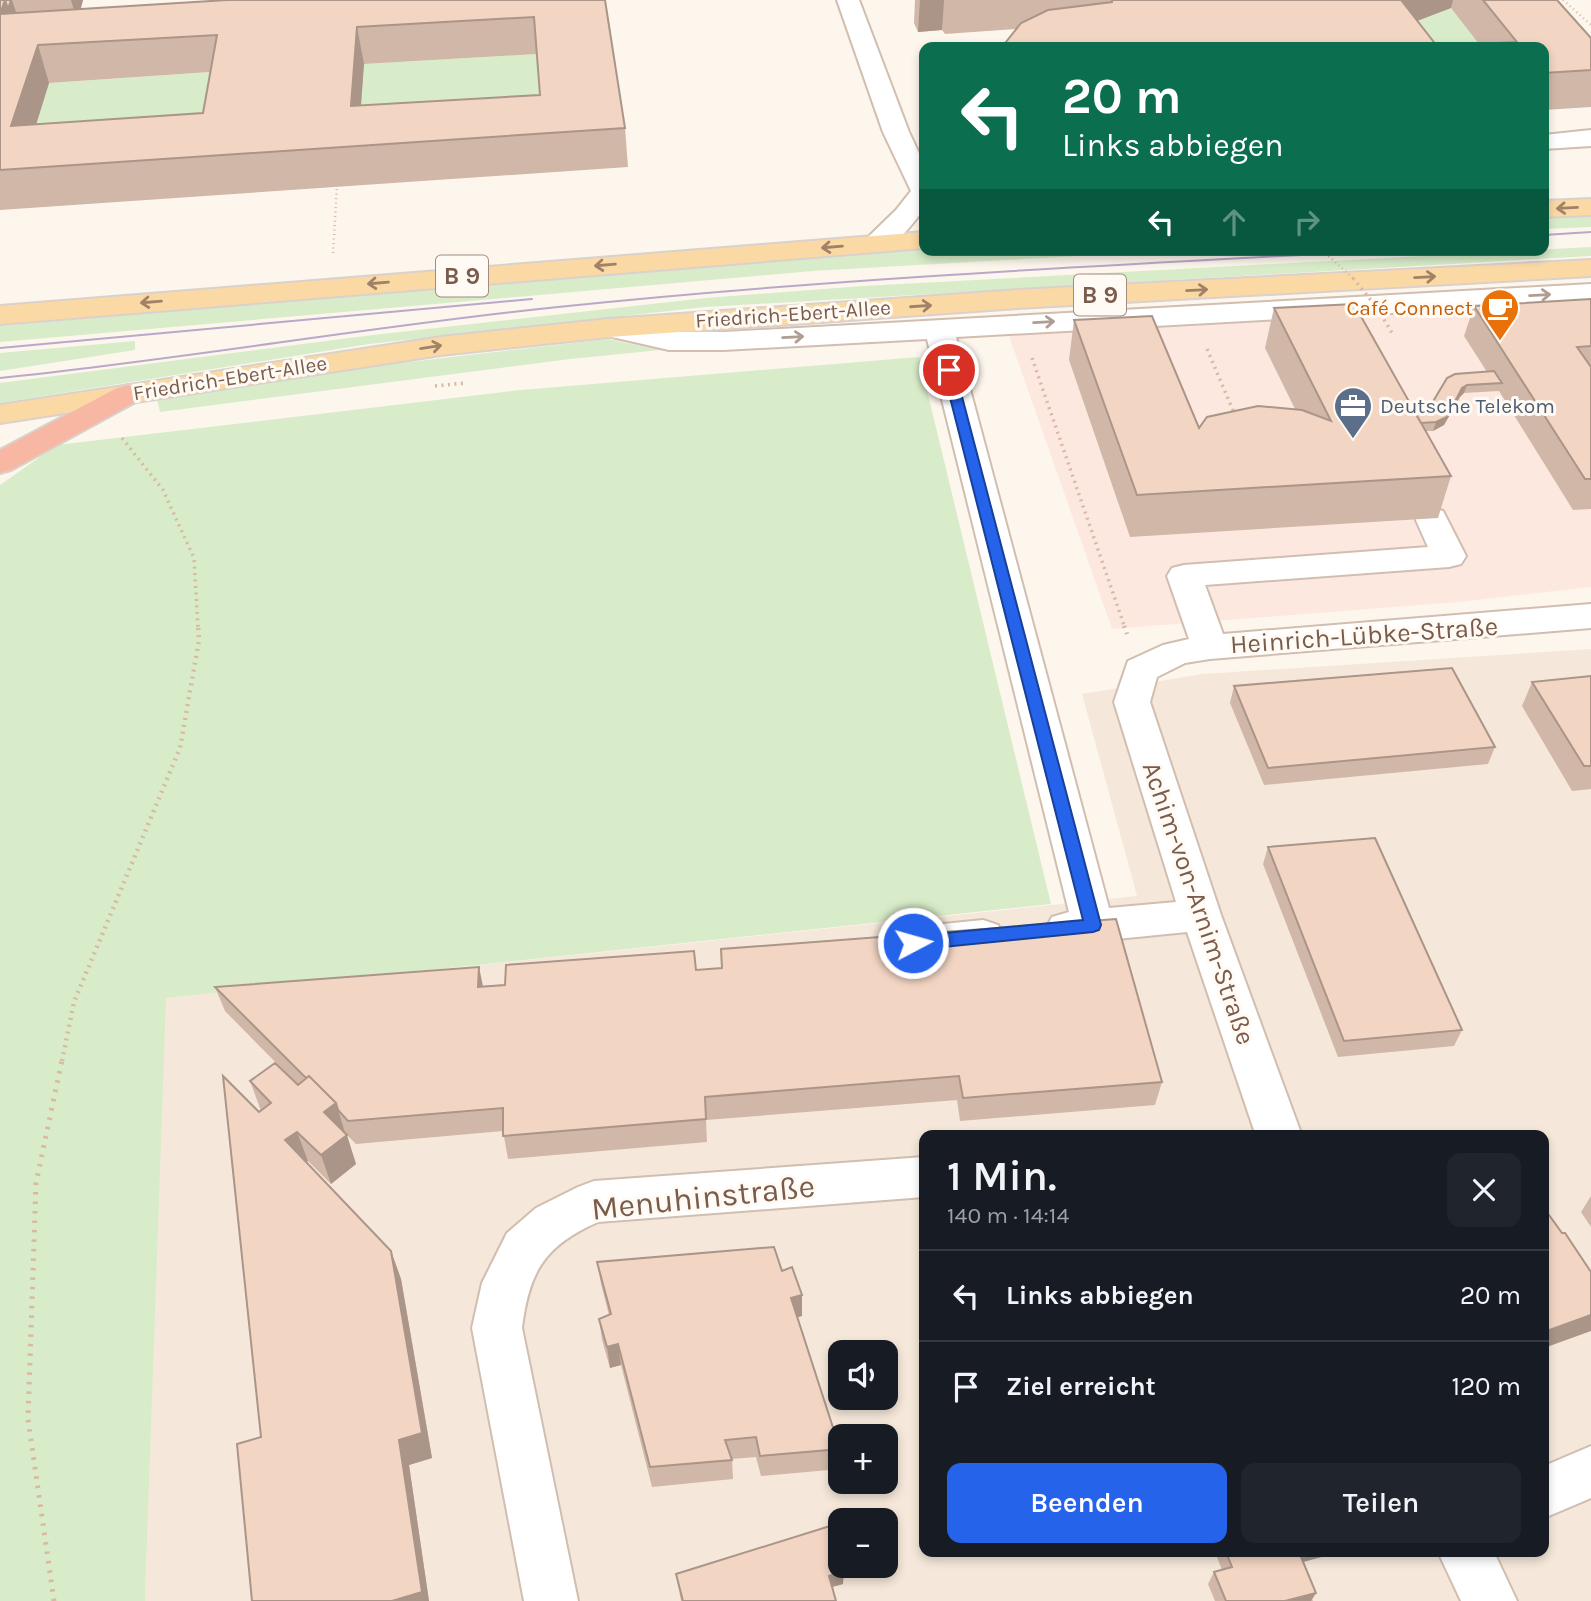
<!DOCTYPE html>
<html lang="de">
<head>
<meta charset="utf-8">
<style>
	body { margin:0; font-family:Karla,sans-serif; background:#20242c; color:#f1f3f6; height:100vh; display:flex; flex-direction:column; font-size:26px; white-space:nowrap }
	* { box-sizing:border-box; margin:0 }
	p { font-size:23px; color:#9ea1a6 }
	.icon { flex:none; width:38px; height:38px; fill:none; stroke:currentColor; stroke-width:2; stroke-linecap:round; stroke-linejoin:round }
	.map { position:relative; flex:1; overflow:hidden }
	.side { position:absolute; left:919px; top:1130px; width:630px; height:427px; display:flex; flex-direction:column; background:#171b24; border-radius:14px; box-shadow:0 4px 10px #0003 }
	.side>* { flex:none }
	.banner { position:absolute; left:919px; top:42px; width:630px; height:214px; border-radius:14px; box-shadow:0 4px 10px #0003; background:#0b6e4f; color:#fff; overflow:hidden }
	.controls { position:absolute; left:828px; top:1340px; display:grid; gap:14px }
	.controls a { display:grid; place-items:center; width:70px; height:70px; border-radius:14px; background:#171b24; box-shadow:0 4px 10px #0003; font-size:35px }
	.pin { position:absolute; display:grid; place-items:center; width:60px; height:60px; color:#fff; margin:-30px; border:4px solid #fff; border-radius:50%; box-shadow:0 2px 7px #0007 }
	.me { position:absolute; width:77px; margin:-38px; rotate:84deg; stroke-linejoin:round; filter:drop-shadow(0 0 5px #0008) }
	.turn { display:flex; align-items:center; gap:24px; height:147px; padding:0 28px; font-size:32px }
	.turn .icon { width:91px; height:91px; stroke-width:2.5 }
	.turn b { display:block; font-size:49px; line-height:60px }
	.lanes { display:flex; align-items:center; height:66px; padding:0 28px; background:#0003; justify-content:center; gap:35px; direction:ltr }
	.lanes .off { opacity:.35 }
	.round { display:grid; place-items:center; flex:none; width:74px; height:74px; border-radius:14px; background:#20242c }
	.overview { display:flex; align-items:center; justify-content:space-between; height:119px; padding:0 28px }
	h1 { font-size:42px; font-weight:600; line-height:52px }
	.action { display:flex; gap:14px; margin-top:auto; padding:14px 28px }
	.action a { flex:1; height:80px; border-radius:14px; background:#2563eb; color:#fff; font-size:28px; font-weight:600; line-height:80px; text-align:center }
	.action a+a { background:#20242c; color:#f1f3f6 }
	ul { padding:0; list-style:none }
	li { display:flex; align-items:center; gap:21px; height:91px; padding:0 28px; border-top:2px solid #363941 }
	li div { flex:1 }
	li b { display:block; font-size:26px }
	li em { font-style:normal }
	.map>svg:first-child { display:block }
	.residential { fill:#f5e8da; fill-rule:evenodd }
	.commercial { fill:#fde8e0 }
	.green { fill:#d8ecc9 }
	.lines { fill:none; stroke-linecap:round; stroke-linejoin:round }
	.minor-casing { stroke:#d1beb0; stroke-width:4 }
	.major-casing { stroke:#dad1cd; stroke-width:4 }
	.highway-casing { stroke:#dad1cd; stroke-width:4 }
	.path-far3 { stroke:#d9b8a5; stroke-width:2.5; stroke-dasharray:1 3.5; stroke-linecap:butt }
	.path-far2 { stroke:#d9b8a5; stroke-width:3.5; stroke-dasharray:2 4.5; stroke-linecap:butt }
	.path-far1 { stroke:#d9b8a5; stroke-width:4.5; stroke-dasharray:2 5; stroke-linecap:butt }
	.path { stroke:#d9b8a5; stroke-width:5; stroke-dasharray:2.5 7; stroke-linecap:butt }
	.minor { fill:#fff; fill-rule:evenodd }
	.major { fill:#fbd9a5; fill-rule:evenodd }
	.highway { fill:#f7b7a3; fill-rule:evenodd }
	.tram { stroke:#b9a8c9; stroke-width:2 }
	.path-bridge-far1 { stroke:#d9b8a5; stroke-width:2.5; stroke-dasharray:1 3.5; stroke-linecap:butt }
	.path-bridge { stroke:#d9b8a5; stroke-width:3.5; stroke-dasharray:2 4.5; stroke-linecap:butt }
	.wall { fill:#d1b7a8; fill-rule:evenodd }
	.shaded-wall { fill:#aa9588 }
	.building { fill:#f3d5c3; stroke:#aa9588; stroke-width:2; fill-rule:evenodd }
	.oneway { stroke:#a18267 }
	.oneway2 { stroke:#af9d94 }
	.route { fill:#2563eb; stroke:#184099; stroke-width:2 }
	.labels { text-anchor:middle; stroke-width:6; stroke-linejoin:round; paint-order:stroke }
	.far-food-label { font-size:21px; fill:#c56008; stroke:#fffaf3; text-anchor:end }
	.far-street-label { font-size:21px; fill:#7a5c4d; stroke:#fffaf3 }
	.far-service-label { font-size:21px; fill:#4e5e75; stroke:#fffaf3; text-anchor:start }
	.shield { fill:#fffaf3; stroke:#a28b7f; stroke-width:2 }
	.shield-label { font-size:24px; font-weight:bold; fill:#7a5c4d }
	.street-label { font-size:26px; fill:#7a5c4d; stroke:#fffaf3 }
	.near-street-label { font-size:32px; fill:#7a5c4d; stroke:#fffaf3 }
</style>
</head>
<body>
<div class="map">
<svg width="1591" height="1601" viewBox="0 0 1591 1601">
	<rect width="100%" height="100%" fill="#fdf6ec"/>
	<path class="residential" d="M1591 649V1601H145L165 998 1137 896 1082 694 1202 674ZM924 1136H1544V1552H924ZM840 1353H886V1398H840ZM840 1437H886V1482H840ZM840 1521H886V1566H840Z"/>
	<path class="commercial" d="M1591 288V587L1458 602 1112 629 1003 319Z"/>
	<path class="green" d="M1451 8 1482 47H1400L1388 32Z
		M538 54 544 132 358 144 364 64Z
		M226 71 212 151 24 164 49 83Z
		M1591 216V227L1544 229V218Z
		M1591 247V256L705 307 369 344 0 403V383L373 335 706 298 863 286Z
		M924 249 1181 250 813 271 0 342V326L809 256Z
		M608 339 660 350 570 359 160 412 157 399 349 369Z
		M135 341V350L0 371V353Z
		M919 357 1051 904 166 998 145 1601H0V485L57 445 521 390Z"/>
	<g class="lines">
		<defs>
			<path id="minor" d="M837 0H859L909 132 924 164V209C910 227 890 256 865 250L861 244 896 210 911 191 883 132Z
				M1591 130V146L1544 149V135Z
				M1591 284V302L956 337 1109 908 1176 902 1114 702 1128 661 1163 645 1189 639 1167 576 1172 568 1184 565 1428 547 1415 518 1419 511 1431 508 1443 511 1466 556 1461 564 1449 567 1205 585 1223 634 1591 604V628L1210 659 1185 663 1157 677 1150 702 1221 915 1302 1136H1256L1187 932 1067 944 1052 939 1046 928 1052 917 1069 912 927 339 724 350H669L599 334 594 328 599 322 609 319 669 332H724Z
				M983 920 998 925 1004 936 998 947C971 956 924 963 898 954L892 943 898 932 913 927Z
				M924 1157V1197L598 1222C544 1246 529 1272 522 1328L578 1601H524L472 1328 482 1283 507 1233 536 1208 578 1187 594 1181Z
				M1591 1446V1498L1544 1518V1466Z
				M1438 1552H1494L1517 1601H1461Z"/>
			<path id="major" d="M1591 199V215L1544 217V201Z
				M924 232V248L0 324V306Z
				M1591 260V276L1018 308 609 337 441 355 0 423V405L441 337 609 319 1018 290Z"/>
			<path id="highway" d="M128 385 139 388 143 394 139 400 11 470 0 473V450L117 388Z"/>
		</defs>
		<use href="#minor" class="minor-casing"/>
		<use href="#major" class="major-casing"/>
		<use href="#highway" class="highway-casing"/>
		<path class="path-far3" d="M1563 0 1591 25
			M333 253 337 185"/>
		<path class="path-far2" d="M1207 349 1235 415
			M1032 358 1125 628
			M435 386 465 383
			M122 438 163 490 194 558 198 628"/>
		<path class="path-far1" d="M1124 626 1127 634
			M62 1061 74 1002 180 748 199 640 198 626"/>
		<path class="path" d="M54 1601 28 1419 36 1183 62 1060"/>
		<use href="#minor" class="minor"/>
		<use href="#major" class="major"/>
		<use href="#highway" class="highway"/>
		<path class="tram" d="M1544 235 1591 232
			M0 348 532 299
			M0 378C187 359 372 326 558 307 836 278 1115 265 1394 250"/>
		<path class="path-bridge-far1" d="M1322 250 1355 280"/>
		<path class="path-bridge" d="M1353 278 1378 309 1392 333"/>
	</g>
	<path class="wall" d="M0 0H83L81 9 605 0 625 128 628 167 0 210ZM537 54 540 95 361 106 364 64ZM210 72 203 113 36 124 49 83Z
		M915 0H1557L1591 38V107L1544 110V47H1002L1016 29 945 34 942 30 918 32 914 23ZM1451 8 1479 44 1437 46 1417 21Z
		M1591 299V509L1573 510 1499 391 1464 393 1460 397 1444 425 1433 431H1426L1451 476 1438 518 1130 537 1069 360 1074 320 1199 428 1295 409 1265 348 1274 308 1414 411 1428 410 1487 372 1464 336 1474 306Z
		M1591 676V789L1572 791 1522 706 1532 682Z
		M1234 686 1495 747 1488 764 1264 785 1230 703Z
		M1268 847 1462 1030 1454 1046 1338 1057 1263 864Z
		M931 933 1162 1082 1155 1105 960 1121 957 1100 706 1120 707 1142 508 1159 503 1131 356 1144 345 1133 356 1164 331 1184 308 1161 306 1162 391 1251 401 1279 432 1458 409 1465 429 1601H252L261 1437 259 1112 261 1111 250 1081 298 1085 225 1011 215 987 483 986 722 968 721 949 910 952 929 951Z
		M1591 1196V1227L1581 1212Z
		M597 1262 782 1271 802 1316 798 1317 840 1447V1469L761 1476 756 1457 732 1459 733 1479 652 1487 621 1365 610 1368 602 1340 599 1319 609 1315 601 1284Z
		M1215 1552H1327L1325 1556 1303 1562 1316 1593 1312 1599 1313 1601H1215L1208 1584 1214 1572 1222 1570Z
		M676 1574 843 1584 832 1587 836 1601H681Z"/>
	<path class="shaded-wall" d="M5 0H12L20 24 0 14Z
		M71 0H83L77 20Z
		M920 0H944L942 30 918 32Z
		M1396 0H1453L1451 8 1388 32Z
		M357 27 364 64 358 144 351 106Z
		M38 45 49 83 24 164 11 126Z
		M1467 385 1464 393 1460 397 1444 425 1433 431 1436 422 1462 388Z
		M479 967 484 991 478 987Z
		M336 1103 345 1133 335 1142 324 1112Z
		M297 1132 308 1161 296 1169 285 1140Z
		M347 1135 356 1164 331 1184 321 1155Z
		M391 1251 401 1279 432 1458 409 1465 429 1601H392L399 1440Z
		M802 1295V1316L791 1319V1298Z
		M1591 1315V1331L1544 1348V1332Z
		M618 1344 621 1365 610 1368 607 1347Z
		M1298 1552H1327L1325 1556 1292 1565Z
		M844 1571 843 1584 828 1588 829 1576Z
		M1316 1593 1311 1601H1285Z"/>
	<path class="building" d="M0 0H5L0 14 227 0H605L625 128 0 170ZM534 17 540 95 351 106 357 27ZM217 35 203 113 11 126 38 45Z
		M5 0H11L8 9Z
		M1112 0H1401L1437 46 1517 42 1483 0H1557L1591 38V70L1544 73V47H1002L1021 23 1048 10 1112 2Z
		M1591 299V346L1577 347 1591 367V479H1585L1474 306Z
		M1354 304 1451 476 1137 495 1074 320 1152 316 1199 428 1207 417 1258 406 1302 410 1331 421 1274 308Z
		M1494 371 1502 383 1467 385 1462 388 1447 417 1436 422 1421 423 1414 411 1428 410 1447 378 1455 374Z
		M1452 668 1495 747 1268 768 1234 686Z
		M1591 676V766H1584L1532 682Z
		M1375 838 1462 1030 1344 1041 1268 847Z
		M1116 919 1162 1082 963 1098 959 1076 705 1097 706 1119 503 1136V1108L348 1121 338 1110 336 1103 309 1076 306 1078 215 987 479 967 478 987 505 985 506 965 694 951 696 970 722 968 721 949 906 935 910 952 934 951 931 933Z
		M275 1063 298 1085 309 1076 336 1103 324 1112 347 1135 321 1155 297 1132 285 1140 391 1251 422 1433 399 1440 422 1592 392 1601H252L237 1444 261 1437 223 1076 259 1112 271 1103 250 1081Z
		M1544 1208 1562 1233H1565L1591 1272V1315L1544 1332Z
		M774 1247 782 1271 792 1267 802 1295 791 1298 840 1449 760 1456 756 1437 725 1440 732 1460 650 1467 618 1344 607 1347 599 1319 611 1314 597 1262Z
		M830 1526 840 1558V1566H842L844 1571 829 1576 836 1601H683L676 1574Z
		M1226 1552H1299L1316 1593 1285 1601H1226L1214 1572 1232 1567Z"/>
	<defs><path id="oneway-shaft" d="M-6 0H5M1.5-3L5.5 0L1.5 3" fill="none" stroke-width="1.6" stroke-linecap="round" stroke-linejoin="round" transform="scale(1.75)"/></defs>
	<g class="oneway">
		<use href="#oneway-shaft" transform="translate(1567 208) rotate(177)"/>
		<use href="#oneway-shaft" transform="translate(832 247) rotate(175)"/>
		<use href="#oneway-shaft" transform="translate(605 265) rotate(175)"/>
		<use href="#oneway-shaft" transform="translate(1425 277) rotate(-3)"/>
		<use href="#oneway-shaft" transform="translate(378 283) rotate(175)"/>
		<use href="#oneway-shaft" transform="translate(1197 290) rotate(-3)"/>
		<use href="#oneway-shaft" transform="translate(151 302) rotate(175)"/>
		<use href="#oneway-shaft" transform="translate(921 306) rotate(-4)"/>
		<use href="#oneway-shaft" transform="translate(431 347) rotate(-9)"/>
	</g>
	<g class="oneway2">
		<use href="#oneway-shaft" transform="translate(1540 295) rotate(-3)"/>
		<use href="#oneway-shaft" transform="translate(1044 322) rotate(-3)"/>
		<use href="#oneway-shaft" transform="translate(793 337) rotate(-3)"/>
	</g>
	<path class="route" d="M949 366 955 370 1101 925 1099 930 1093 932 913 950 907 948 904 943 907 938 913 936 1083 920 943 370Z"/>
	<defs>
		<symbol id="cafe-pin" viewBox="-11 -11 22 30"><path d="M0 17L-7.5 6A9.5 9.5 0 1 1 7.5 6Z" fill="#e8710a" stroke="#fffaf3"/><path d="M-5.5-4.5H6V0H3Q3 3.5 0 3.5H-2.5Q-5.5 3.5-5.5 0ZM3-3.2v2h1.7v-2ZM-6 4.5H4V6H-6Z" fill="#fff"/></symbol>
		<symbol id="office-pin" viewBox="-11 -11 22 30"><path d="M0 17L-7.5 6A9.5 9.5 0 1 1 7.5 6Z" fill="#5c6f8a" stroke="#fffaf3"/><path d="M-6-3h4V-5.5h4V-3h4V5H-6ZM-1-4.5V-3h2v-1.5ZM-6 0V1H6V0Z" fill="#fff"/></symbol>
	</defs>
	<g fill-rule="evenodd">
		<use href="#cafe-pin" x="1478" y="286" width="44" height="60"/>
		<use href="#office-pin" x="1331" y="384" width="44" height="60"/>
	</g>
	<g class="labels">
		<g class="far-food-label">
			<text x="1473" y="315">Café Connect</text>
		</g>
		<g class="far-street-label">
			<text transform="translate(793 314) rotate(-4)" y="7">Friedrich-Ebert-Allee</text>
			<text transform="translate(230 378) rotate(-9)" y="7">Friedrich-Ebert-Allee</text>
		</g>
		<g class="far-service-label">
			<text x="1380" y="413">Deutsche Telekom</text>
		</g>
		<g class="shield">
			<rect x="436" y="255.5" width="52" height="41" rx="5"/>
			<rect x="1074" y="274.5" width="52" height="41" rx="5"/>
		</g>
		<g class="shield-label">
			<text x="462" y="284">B 9</text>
			<text x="1100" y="303">B 9</text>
		</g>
		<g class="street-label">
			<text transform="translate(1364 635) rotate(-4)" y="9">Heinrich-Lübke-Straße</text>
			<text transform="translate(1199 903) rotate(71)" y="9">Achim-von-Arnim-Straße</text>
		</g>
		<g class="near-street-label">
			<text transform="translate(703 1197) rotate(-6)" y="11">Menuhinstraße</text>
		</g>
	</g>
</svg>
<div class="controls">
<a><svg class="icon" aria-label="sound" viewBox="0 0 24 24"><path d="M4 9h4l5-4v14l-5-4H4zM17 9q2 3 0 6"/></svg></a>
<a>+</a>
<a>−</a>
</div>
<div class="pin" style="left:949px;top:370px;background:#d93025"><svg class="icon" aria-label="arrive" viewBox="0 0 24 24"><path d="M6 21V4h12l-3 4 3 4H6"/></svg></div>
<svg class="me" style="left:913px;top:943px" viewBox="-20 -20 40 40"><circle r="17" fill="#2563eb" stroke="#fff" stroke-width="3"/><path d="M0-11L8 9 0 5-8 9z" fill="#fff"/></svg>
<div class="banner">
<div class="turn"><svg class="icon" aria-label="left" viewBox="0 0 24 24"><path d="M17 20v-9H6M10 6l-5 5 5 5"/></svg><div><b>20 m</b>Links abbiegen</div></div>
<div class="lanes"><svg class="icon" aria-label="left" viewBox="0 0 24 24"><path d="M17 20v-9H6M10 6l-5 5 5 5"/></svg><svg class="icon off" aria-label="ahead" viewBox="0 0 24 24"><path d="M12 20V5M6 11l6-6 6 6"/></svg><svg class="icon off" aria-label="right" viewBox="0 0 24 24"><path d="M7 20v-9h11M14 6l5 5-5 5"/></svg></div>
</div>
<section class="side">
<div class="overview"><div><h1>1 Min.</h1><p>140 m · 14:14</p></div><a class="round"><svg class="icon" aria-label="close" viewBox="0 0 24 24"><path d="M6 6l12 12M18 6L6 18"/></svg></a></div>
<ul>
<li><svg class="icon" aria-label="left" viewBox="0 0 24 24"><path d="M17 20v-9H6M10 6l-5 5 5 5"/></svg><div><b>Links abbiegen</b></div><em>20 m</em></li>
<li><svg class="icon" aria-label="arrive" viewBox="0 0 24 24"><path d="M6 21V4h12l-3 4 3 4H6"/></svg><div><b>Ziel erreicht</b></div><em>120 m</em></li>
</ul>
<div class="action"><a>Beenden</a><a>Teilen</a></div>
</section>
</div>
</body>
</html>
